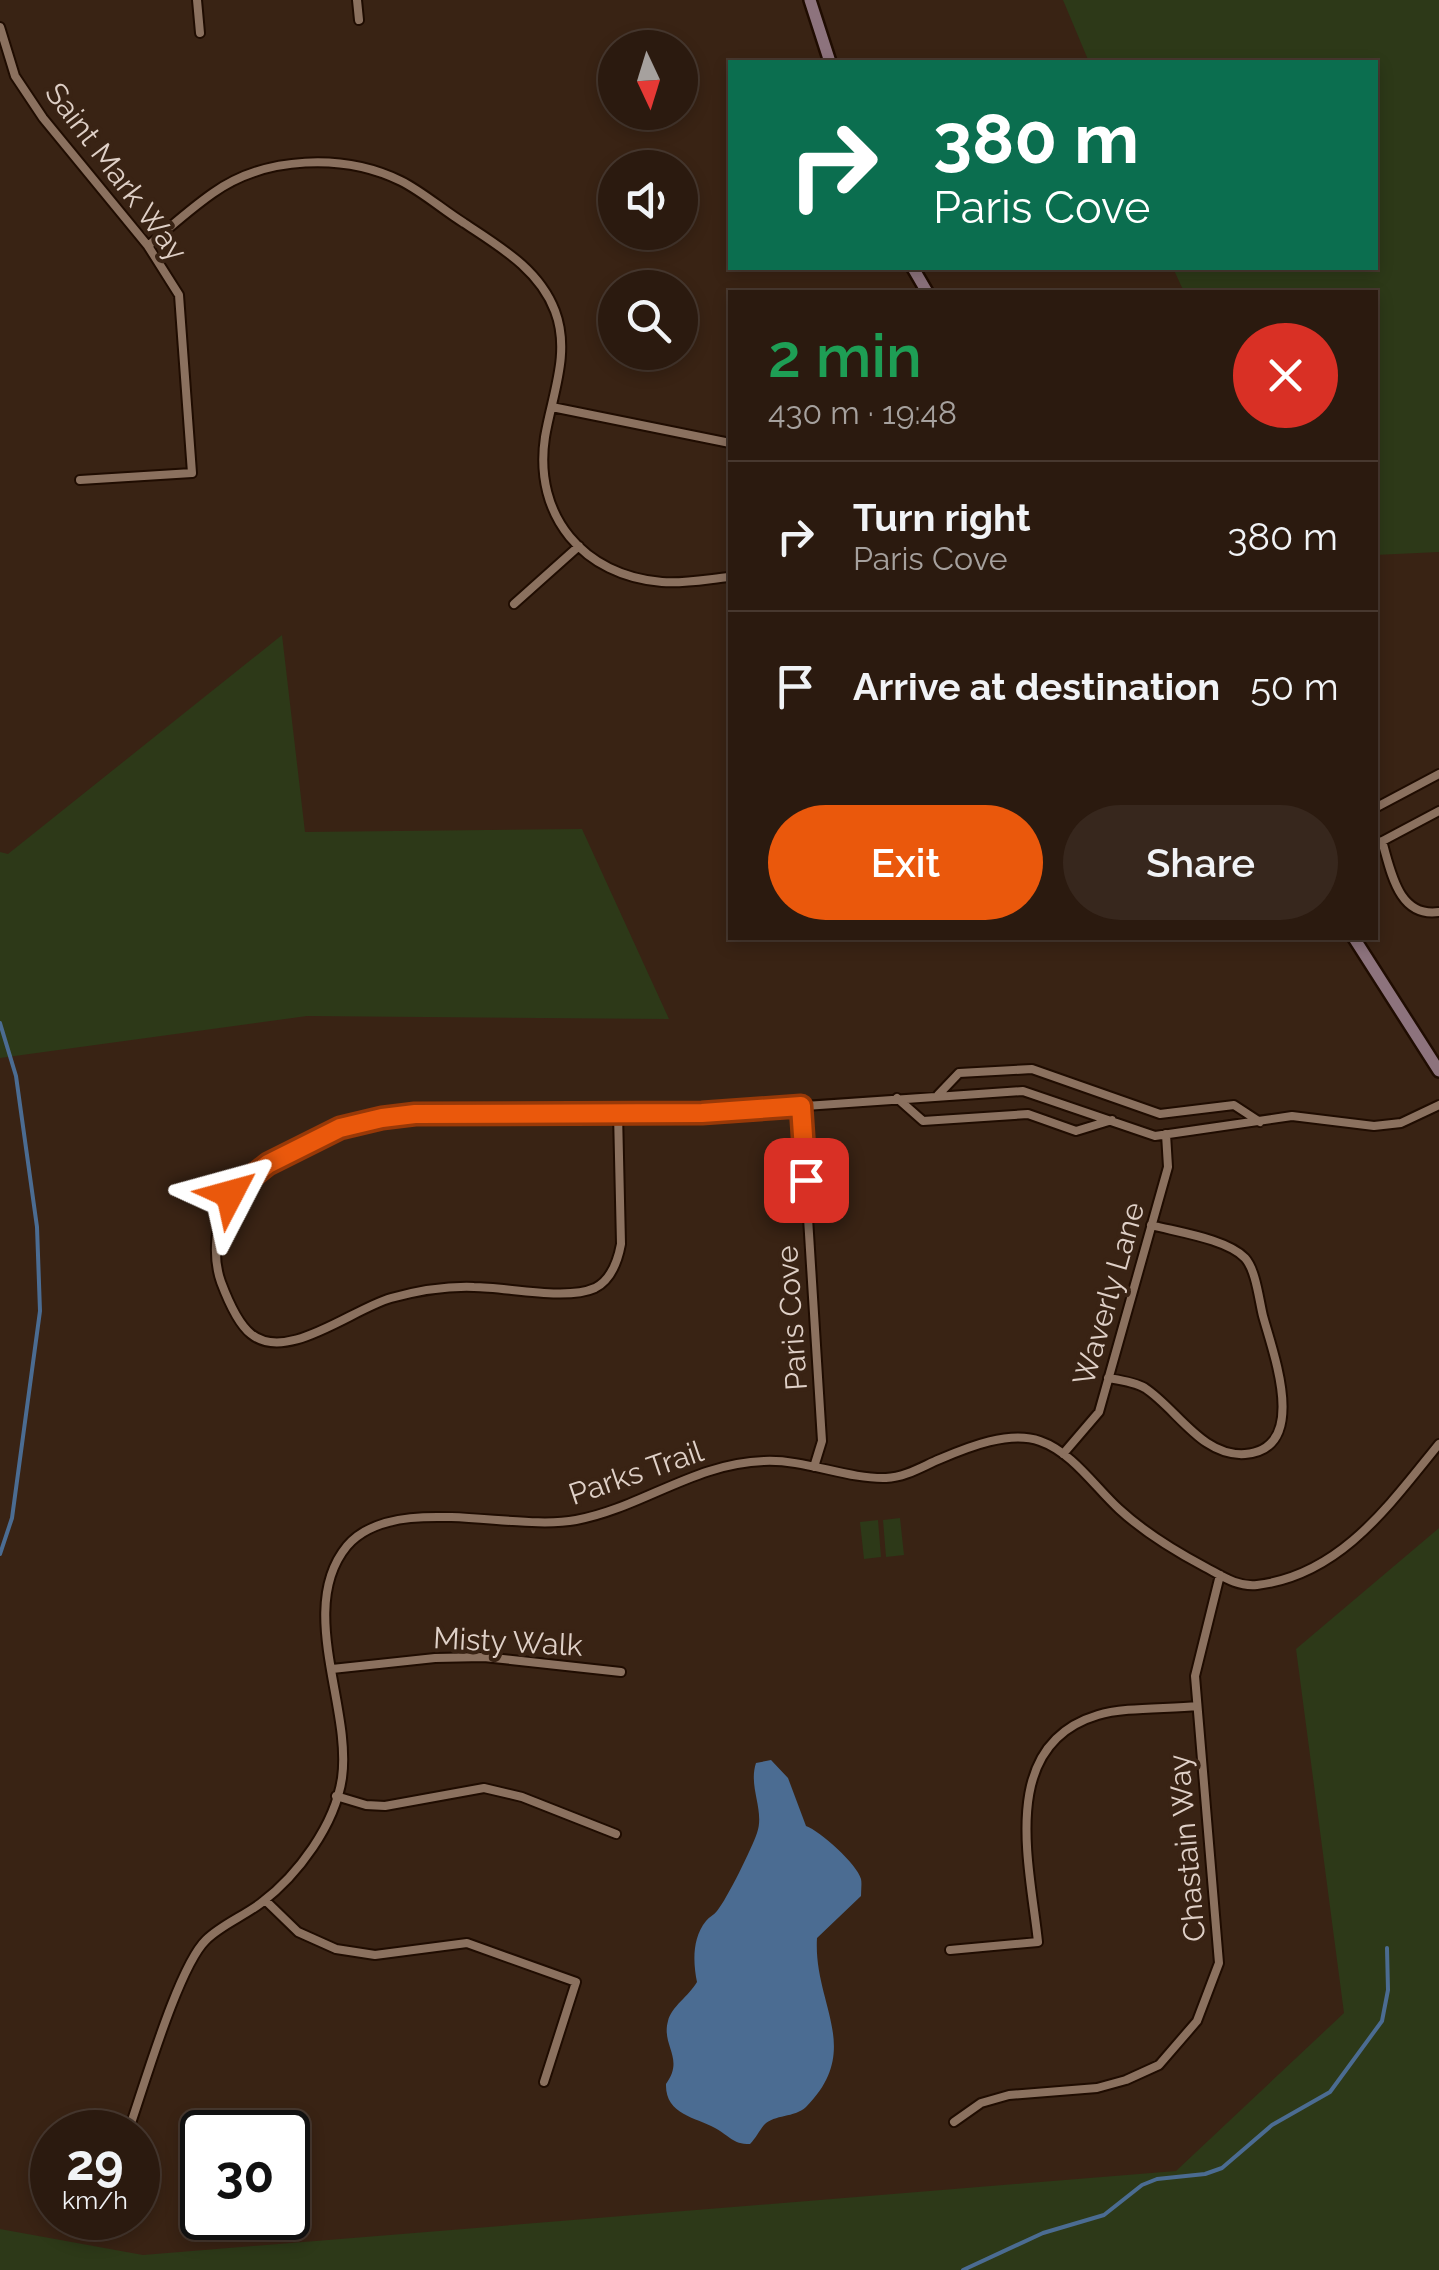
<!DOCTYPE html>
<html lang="en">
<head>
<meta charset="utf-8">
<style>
	body { margin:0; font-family:Raleway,sans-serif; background:#37271d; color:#f1f3f6; height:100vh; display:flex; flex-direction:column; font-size:38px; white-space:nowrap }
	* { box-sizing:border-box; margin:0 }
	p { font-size:32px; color:#a6a19e }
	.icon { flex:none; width:55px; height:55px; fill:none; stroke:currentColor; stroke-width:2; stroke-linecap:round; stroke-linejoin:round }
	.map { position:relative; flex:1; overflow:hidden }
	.side { position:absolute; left:728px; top:290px; width:650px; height:650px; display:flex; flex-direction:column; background:#2b1a0f; border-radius:0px; box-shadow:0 5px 15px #0003,0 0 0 2px #47382f }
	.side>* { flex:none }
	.guide { position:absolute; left:728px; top:60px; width:650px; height:210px; border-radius:0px; box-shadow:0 5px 15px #0003,0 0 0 2px #47382f; background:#0b6e4f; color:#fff; overflow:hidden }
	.needle { width:65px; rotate:176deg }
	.buttons { position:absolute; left:598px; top:30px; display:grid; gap:20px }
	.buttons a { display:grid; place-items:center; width:100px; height:100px; border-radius:50%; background:#2b1a0f; box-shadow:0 5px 15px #0003,0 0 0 2px #47382f; font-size:50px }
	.speed { position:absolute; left:30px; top:2110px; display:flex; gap:20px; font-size:50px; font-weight:700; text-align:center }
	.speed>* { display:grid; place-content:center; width:130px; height:130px; border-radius:50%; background:#2b1a0f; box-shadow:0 5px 15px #0003,0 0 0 2px #47382f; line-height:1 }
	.speed small { font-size:25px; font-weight:400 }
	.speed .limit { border:5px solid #111; border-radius:15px; background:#fff; color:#111 }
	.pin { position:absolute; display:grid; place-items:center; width:85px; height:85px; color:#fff; margin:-42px; border-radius:20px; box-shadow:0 5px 15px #0006 }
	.me { position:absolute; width:110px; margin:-55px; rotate:51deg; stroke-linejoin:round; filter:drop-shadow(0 0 8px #0008) }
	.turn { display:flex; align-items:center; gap:35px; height:210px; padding:0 40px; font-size:45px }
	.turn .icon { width:130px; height:130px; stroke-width:2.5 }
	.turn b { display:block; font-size:70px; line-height:85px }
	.round { display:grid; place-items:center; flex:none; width:105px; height:105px; border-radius:52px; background:#37271d }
	.head { display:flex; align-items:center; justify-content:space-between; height:170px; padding:0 40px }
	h1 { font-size:60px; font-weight:600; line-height:75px; color:#1e9e55 }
	.primary-button { display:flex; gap:20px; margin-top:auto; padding:20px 40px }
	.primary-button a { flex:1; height:115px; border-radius:60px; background:#ea580c; color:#fff; font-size:40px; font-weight:600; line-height:115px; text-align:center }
	.primary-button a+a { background:#37271d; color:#f1f3f6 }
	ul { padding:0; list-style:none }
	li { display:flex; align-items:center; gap:30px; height:150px; padding:0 40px; border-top:2px solid #47382f }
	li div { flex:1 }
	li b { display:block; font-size:38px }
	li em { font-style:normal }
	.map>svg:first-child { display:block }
	.green { fill:#2d3918 }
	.water { fill:#4b6c92 }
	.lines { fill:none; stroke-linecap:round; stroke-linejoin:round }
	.stream { stroke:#4b6c92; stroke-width:4 }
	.minor-casing { stroke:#1f0c01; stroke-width:12 }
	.secondary-casing { stroke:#1f0c01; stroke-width:16 }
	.minor { stroke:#8b715f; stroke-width:8 }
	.secondary { stroke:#8d737d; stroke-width:11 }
	.route-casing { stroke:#983908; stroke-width:25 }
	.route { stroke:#ea580c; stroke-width:18 }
	.labels { text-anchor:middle; stroke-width:8; stroke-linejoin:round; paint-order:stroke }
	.street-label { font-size:30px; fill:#dfd0c7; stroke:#392314 }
</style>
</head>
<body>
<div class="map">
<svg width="1439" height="2270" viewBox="0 0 1439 2270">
	<rect width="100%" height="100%" fill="#392314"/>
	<path class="green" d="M1063 0H1439V552L1375 555V292H1184L1173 268H1375V62H1089Z
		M282 635 305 832 582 829 669 1019 307 1016 0 1058V852L8 854Z
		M900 1518 904 1555 886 1557 883 1520Z
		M878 1520 881 1557 864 1559 860 1522Z
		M1439 1528V2270H0V2229L143 2255 1176 2171 1344 2013 1296 1649Z"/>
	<path class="water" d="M771 1760 788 1778 806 1826C820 1831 857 1864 861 1879 862 1884 861 1890 861 1896L817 1938C813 2004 864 2049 806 2107 794 2118 775 2114 764 2125 759 2131 756 2138 750 2144 732 2144 730 2136 715 2128 695 2117 665 2114 666 2084 685 2058 661 2046 668 2021 671 2007 689 1996 697 1982 693 1963 692 1938 706 1921 709 1917 714 1915 717 1911 727 1899 752 1848 757 1833 765 1810 748 1787 756 1763Z"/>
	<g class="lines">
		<path class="stream" d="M0 1023 16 1076 37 1227 40 1311 12 1518 0 1554
			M963 2270 1043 2233 1104 2215 1142 2185 1157 2179 1205 2174 1222 2168 1272 2125 1330 2092 1382 2021 1388 1990 1387 1948"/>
		<defs>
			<path id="minor" d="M197 0 200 33
				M357 0 359 20
				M0 27 15 76 43 118 148 246 179 295 192 473 80 480
				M148 246C169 228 190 209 213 193 265 156 344 153 401 181 423 192 443 210 464 223 500 247 539 269 555 311 571 353 552 395 545 437 533 516 584 576 662 582 684 584 708 579 730 577
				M552 407 730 443
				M514 604 579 546
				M1375 808 1439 774
				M1382 841C1391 871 1398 918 1439 912
				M1375 845 1439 811
				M938 1095 959 1073 1032 1069 1160 1114 1234 1105 1260 1122
				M897 1098 923 1121 1028 1114 1076 1131 1112 1120
				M801 1106 822 1441 814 1467
				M618 1113 621 1244C618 1260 611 1280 595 1288 566 1301 507 1287 474 1287 447 1286 417 1291 391 1298 352 1309 287 1363 251 1334 237 1323 227 1298 221 1282 212 1257 215 1218 230 1194 246 1171 313 1138 340 1128 364 1120 390 1117 415 1114L702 1113 1023 1091 1155 1136 1292 1116 1374 1126 1401 1123 1439 1105
				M1108 1378C1120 1380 1135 1382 1145 1388 1177 1409 1202 1457 1245 1454 1310 1449 1273 1353 1263 1316 1259 1300 1256 1270 1245 1258 1227 1239 1177 1232 1151 1225
				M1063 1454 1099 1412 1168 1167 1166 1134
				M332 1669 435 1658 484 1657 621 1672
				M336 1796 366 1805 385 1806 484 1788 522 1797 616 1834
				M265 1900 298 1932 336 1949 375 1955 467 1943 576 1982 544 2082
				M950 1950 1038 1942C1030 1865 997 1745 1098 1715 1123 1707 1170 1709 1197 1706
				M954 2122 981 2103 1009 2095 1097 2088 1126 2080 1159 2065 1197 2021 1219 1963 1195 1676 1220 1575
				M128 2132C143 2090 178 1967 206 1940 221 1925 244 1916 261 1903 298 1875 335 1825 342 1778 352 1707 296 1608 347 1546 393 1492 512 1532 576 1520 641 1508 695 1463 764 1461 805 1459 846 1479 886 1478 906 1477 923 1466 940 1459 968 1447 1010 1430 1040 1441 1072 1452 1095 1487 1119 1509 1145 1533 1173 1550 1205 1567 1222 1576 1237 1587 1257 1585 1341 1575 1390 1504 1439 1444"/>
			<path id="secondary" d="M810 0 830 62
				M913 268 927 292
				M1354 938 1439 1071"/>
		</defs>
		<use href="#minor" class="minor-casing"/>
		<use href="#secondary" class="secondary-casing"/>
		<use href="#minor" class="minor"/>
		<use href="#secondary" class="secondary"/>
	</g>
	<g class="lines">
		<defs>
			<path id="route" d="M230 1194 268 1164 340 1128 382 1118 415 1114 702 1113 801 1106 806 1180"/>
		</defs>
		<use href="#route" class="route-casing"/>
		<use href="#route" class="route"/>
	</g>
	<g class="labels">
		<g class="street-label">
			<text transform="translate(116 172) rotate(53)" y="10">Saint Mark Way</text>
			<text transform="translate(1109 1294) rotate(-74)" y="10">Waverly Lane</text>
			<text transform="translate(792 1318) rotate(-94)" y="10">Paris Cove</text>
			<text transform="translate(636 1473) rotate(-19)" y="10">Parks Trail</text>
			<text transform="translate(508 1642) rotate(3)" y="10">Misty Walk</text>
			<text transform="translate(1187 1848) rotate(-95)" y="10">Chastain Way</text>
		</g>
	</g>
</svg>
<div class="buttons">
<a><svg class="needle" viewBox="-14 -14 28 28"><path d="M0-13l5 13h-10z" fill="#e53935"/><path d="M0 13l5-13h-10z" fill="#a6a19e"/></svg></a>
<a><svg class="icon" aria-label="sound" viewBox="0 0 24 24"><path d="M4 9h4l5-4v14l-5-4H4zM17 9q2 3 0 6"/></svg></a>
<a><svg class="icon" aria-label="search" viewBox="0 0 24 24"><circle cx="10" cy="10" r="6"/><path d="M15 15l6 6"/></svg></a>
</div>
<div class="speed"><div>29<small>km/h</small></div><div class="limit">30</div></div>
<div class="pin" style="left:806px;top:1180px;background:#d93025"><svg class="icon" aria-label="arrive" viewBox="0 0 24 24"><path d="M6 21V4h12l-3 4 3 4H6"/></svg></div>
<svg class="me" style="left:230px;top:1194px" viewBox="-20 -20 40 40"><path d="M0-17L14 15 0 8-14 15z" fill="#ea580c" stroke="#fff" stroke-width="4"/></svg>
<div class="guide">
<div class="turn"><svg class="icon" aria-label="right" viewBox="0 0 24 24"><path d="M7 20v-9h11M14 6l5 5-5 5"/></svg><div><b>380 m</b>Paris Cove</div></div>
</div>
<section class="side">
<div class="head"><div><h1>2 min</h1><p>430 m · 19:48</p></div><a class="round" style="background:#d93025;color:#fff"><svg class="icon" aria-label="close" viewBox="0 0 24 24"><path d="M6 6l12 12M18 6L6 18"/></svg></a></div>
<ul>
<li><svg class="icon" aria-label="right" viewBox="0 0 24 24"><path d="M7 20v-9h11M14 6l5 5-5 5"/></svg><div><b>Turn right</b><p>Paris Cove</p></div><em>380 m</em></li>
<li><svg class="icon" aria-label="arrive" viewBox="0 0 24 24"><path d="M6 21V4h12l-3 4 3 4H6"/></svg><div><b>Arrive at destination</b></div><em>50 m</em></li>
</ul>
<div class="primary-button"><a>Exit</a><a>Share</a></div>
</section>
</div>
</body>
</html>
